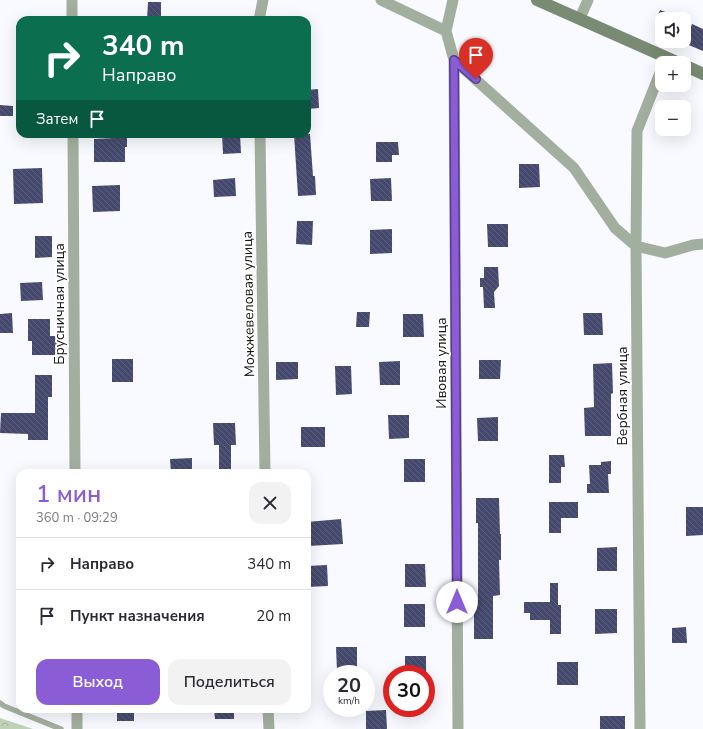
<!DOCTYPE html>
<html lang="ru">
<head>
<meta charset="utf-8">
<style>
	body { margin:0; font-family:"Nunito Sans",sans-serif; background:#f2f2f3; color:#2b2b33; height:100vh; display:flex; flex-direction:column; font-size:15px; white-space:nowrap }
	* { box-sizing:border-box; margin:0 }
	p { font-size:13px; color:#7c7c81 }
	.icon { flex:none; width:22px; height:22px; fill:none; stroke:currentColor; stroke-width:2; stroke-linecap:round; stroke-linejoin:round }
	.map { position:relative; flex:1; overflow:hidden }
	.panel { position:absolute; left:16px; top:469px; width:295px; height:244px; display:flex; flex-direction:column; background:#fff; border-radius:12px; box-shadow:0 4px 16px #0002 }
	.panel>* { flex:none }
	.hud { position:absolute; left:16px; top:16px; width:295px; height:122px; border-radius:12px; box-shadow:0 4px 16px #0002; background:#0b6e4f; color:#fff; overflow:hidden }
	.tools { position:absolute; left:655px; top:12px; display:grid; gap:8px }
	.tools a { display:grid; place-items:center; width:36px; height:36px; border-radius:8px; background:#fff; box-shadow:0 4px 16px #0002; font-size:20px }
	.speed { position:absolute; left:323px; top:665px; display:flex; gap:8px; font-size:20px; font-weight:700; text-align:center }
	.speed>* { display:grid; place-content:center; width:52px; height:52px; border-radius:50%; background:#fff; box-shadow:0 4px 16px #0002; line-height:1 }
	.speed small { font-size:10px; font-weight:400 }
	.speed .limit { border:6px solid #d22; background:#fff; color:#111 }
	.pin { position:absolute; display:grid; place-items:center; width:34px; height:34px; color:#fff; margin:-41px -17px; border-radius:50% 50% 50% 0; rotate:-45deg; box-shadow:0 0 4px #0007 }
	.pin .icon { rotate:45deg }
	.me { position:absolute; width:44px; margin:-22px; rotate:0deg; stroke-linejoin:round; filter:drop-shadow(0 0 3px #0008) }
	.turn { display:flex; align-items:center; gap:14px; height:84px; padding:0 20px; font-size:18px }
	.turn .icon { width:52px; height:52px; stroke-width:2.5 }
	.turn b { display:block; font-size:28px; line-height:34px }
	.then { display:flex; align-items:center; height:38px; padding:0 20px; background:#0003; gap:8px; font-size:15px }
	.round { display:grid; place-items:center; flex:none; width:42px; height:42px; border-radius:12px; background:#f2f2f3 }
	.headline { display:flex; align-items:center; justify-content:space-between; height:68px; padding:0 20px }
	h1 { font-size:24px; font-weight:600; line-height:30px; color:#8a5dd7 }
	.action { display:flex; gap:8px; margin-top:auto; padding:8px 20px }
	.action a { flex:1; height:46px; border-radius:12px; background:#8a5dd7; color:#fff; font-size:16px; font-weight:600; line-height:46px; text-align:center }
	.action a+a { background:#f2f2f3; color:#2b2b33 }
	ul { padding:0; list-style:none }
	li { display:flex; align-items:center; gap:12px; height:52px; padding:0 20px; border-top:1px solid #e1e1e2 }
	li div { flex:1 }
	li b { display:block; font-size:15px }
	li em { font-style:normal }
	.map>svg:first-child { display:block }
	.forest { fill:url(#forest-crowns) }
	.building { fill:url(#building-back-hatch) }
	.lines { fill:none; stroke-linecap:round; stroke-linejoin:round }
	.lane { stroke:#a3af9e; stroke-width:5.5 }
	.street { stroke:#a3af9e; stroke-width:11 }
	.secondary { stroke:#798b72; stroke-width:12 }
	.route-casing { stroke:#5a3c8c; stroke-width:10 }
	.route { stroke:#8a5dd7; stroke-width:7 }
	.labels { text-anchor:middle; stroke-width:4; stroke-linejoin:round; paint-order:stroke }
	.street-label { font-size:14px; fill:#151517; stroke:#fff }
</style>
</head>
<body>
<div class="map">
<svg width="703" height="729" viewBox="0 0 703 729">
	<defs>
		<pattern id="forest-crowns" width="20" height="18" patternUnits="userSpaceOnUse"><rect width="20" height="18" fill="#bfd1b6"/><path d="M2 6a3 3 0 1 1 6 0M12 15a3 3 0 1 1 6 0" fill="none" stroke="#a3b39c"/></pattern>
		<pattern id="building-back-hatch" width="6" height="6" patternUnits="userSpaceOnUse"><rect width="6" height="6" fill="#45496d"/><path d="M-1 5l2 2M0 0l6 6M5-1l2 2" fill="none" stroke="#5c5f7c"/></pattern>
	</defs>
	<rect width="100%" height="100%" fill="#f9faff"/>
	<path class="forest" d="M0 718 33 729H0Z"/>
	<path class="building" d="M148 2H161V20H147Z
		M660 10 682 18V19H656Z
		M692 24 703 29V51L684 43Z
		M318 89 319 108 307 109V90Z
		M0 105 13 106V116H0Z
		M114 134H127V147H125V162H94V139L114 138Z
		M222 134H240L241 153 223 154Z
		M294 134H310L313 176H315L316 195 298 196Z
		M376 142H398L399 155H392V162H376Z
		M519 164H539L540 187 519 188Z
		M42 168 43 203 14 204 13 169Z
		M235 178 236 196 214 197 213 180Z
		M391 178 392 201H371L370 179Z
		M120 185V211L93 212 92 186Z
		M297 221H313L312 245 296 244Z
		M487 224H508V247H488Z
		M392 229V253L370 254V230Z
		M35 236H52V257L35 258Z
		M484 267H498L499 286 494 292 495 308H484L483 287H480V278H484Z
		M42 282 43 300 21 301 20 283Z
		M357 312H370L369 327H356Z
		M12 313 13 333H0V314Z
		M583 313H602L603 335H584Z
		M403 314H423L424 337H403Z
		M28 319H50V336H59V355H32V341H28Z
		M112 359H133V382H112Z
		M479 360H501L500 379H479Z
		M400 361V385H380L379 362Z
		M276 362H298V379L276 380Z
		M612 363 613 393 611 394V436H585L584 408 594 407 593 364Z
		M335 366H351L352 394 336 395Z
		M35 375H52V397H48V440H28V434L0 433 1 413H35Z
		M388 415H409V438L389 439Z
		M498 417V441H478L477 418Z
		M213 423H235L236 445H231V473H219V445H214Z
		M301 427H325V447H301Z
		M549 455H564L565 467H561V483H549Z
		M192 458V473H171L170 459Z
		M404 459H425V482H404Z
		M611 461V474H608L609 493H587V484H590L589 465H601V462Z
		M476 498H499L500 534H501V560H499L500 595 493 596V639H474V601H478V523H476Z
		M549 502H578V518H561V533H549Z
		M686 507H703V535L686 536Z
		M341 519 343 544 308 546 307 522Z
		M617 547V571H597V548Z
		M405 564H425L426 587H405Z
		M327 565 328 586 307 587V566Z
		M550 583H558V605H561V634H550V620H530V613H524V602H550Z
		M404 604H425V627H404Z
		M595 609H617V633L595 634Z
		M686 627 687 643H672V628Z
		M336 647H357V671H337Z
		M405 656H426V674H405Z
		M557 662H578V685H557Z
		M117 709H134V721H117Z
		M214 709H234V719H215Z
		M386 710 387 729H366V711Z
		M600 716H625V729H600Z"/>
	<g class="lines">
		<path class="lane" d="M0 703 4 706 61 729"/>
		<path class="street" d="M72 0V20
			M381 0 446 31
			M453 0 446 31 454 60 458 729
			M580 18 588 0
			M259 20 263 0
			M454 60 574 168 615 228 636 246 665 253 693 245 703 244
			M73 134 75 473
			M260 134 265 473
			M77 709V729
			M268 709 269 729
			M640 729 636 246 637 131 662 68"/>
		<path class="secondary" d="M537 0 679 63
			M684 65 703 74"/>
	</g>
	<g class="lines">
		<defs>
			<path id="route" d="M457 602 454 60 476 79"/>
		</defs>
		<use href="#route" class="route-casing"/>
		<use href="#route" class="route"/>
	</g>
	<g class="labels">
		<g class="street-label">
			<text transform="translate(59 304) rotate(-90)" y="5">Брусничная улица</text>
			<text transform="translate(248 304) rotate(-91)" y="5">Можжевеловая улица</text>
			<text transform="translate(441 363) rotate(-90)" y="5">Ивовая улица</text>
			<text transform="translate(622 396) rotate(-90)" y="5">Вербная улица</text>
		</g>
	</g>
</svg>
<div class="tools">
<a><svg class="icon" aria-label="sound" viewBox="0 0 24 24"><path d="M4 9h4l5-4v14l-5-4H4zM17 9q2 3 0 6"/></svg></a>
<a>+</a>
<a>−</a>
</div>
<div class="speed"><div>20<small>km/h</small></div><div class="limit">30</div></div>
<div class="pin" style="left:476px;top:79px;background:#d93025"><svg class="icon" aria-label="arrive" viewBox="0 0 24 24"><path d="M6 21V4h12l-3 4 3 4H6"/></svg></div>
<svg class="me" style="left:457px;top:602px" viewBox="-20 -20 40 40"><circle r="19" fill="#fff"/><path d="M0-13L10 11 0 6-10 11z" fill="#8a5dd7"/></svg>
<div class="hud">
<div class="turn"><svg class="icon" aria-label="right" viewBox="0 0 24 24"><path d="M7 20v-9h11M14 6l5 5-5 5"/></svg><div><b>340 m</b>Направо</div></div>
<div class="then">Затем<svg class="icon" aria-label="arrive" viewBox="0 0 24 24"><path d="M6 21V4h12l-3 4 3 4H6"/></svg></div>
</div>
<section class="panel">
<div class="headline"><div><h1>1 мин</h1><p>360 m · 09:29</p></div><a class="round"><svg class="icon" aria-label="close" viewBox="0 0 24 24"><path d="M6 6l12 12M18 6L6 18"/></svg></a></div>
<ul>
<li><svg class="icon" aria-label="right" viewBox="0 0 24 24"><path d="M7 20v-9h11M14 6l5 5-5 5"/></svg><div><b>Направо</b></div><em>340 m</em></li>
<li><svg class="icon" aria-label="arrive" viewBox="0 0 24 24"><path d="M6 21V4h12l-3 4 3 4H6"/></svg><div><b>Пункт назначения</b></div><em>20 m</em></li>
</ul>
<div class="action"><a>Выход</a><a>Поделиться</a></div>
</section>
</div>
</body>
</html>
